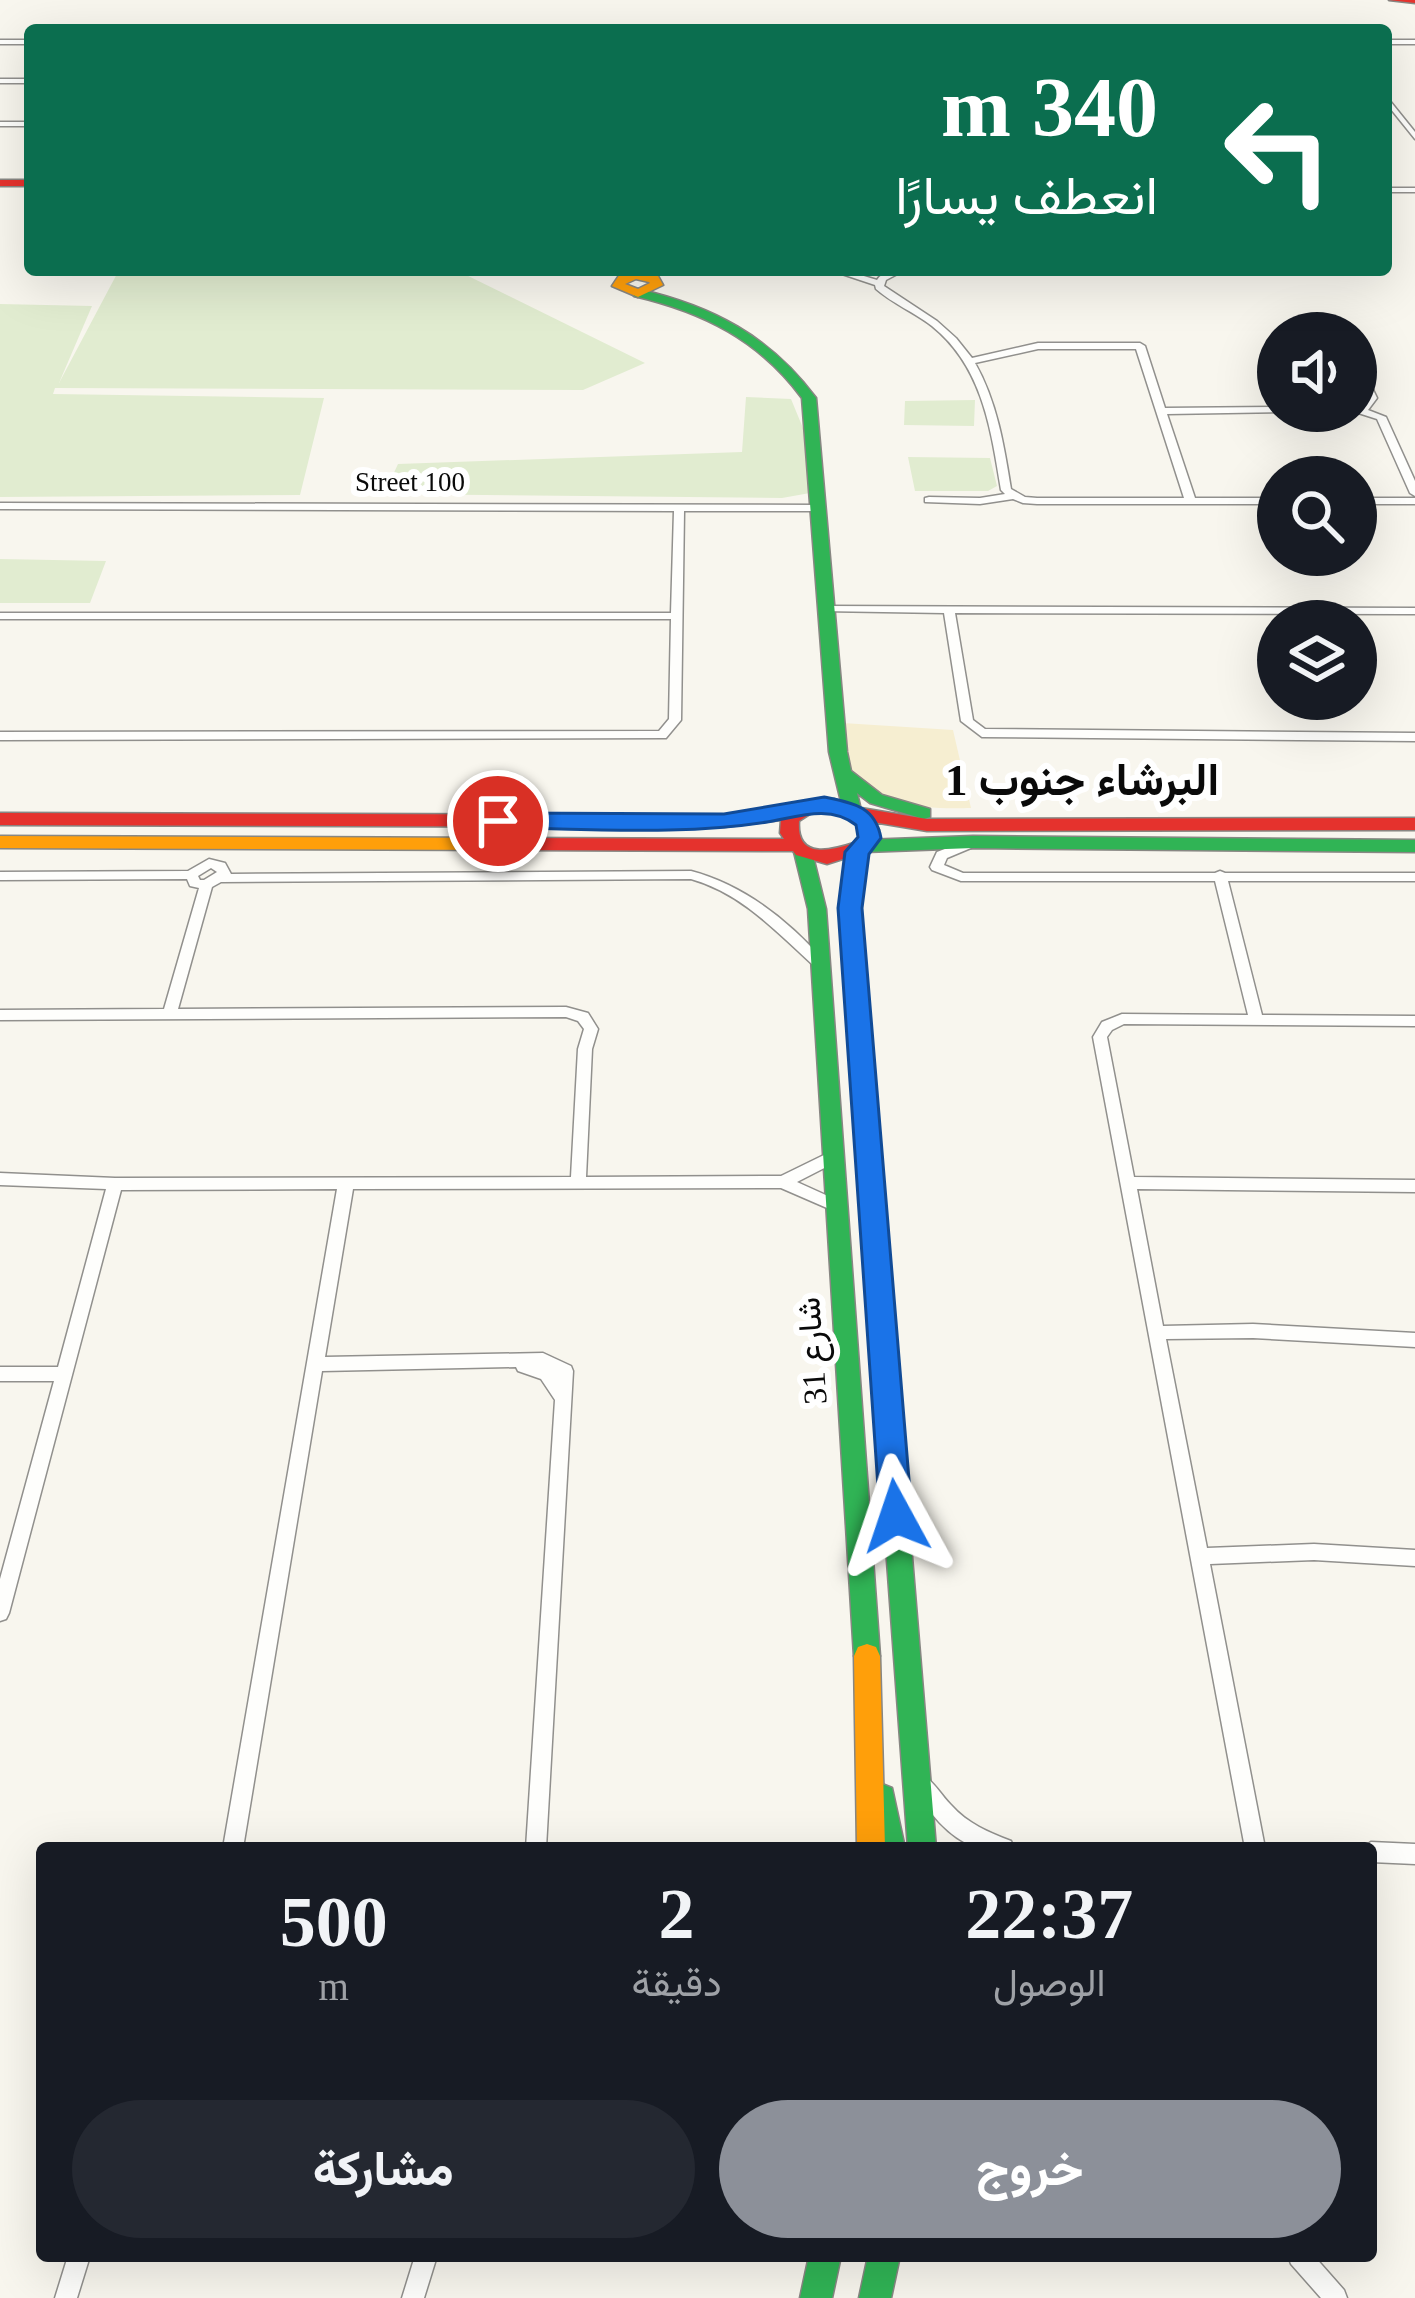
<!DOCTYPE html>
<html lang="ar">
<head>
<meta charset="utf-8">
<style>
	body { margin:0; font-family:"Times New Roman",Vazirmatn,serif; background:#242831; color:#f1f3f6; direction:rtl; height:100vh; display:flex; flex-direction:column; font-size:45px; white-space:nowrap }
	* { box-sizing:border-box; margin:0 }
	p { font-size:39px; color:#9ea1a6 }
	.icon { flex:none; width:66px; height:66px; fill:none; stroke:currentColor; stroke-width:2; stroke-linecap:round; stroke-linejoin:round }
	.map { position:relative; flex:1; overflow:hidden; direction:ltr }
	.drawer { position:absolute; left:36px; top:1842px; width:1341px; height:420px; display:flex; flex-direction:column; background:#171b24; border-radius:12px; box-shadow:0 12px 48px #0002; direction:rtl }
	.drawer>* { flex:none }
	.guide { position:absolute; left:24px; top:24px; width:1368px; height:252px; border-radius:12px; box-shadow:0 12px 48px #0002; direction:rtl; background:#0b6e4f; color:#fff; overflow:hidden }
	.tools { position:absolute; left:1257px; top:312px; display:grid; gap:24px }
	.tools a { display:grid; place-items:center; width:120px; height:120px; border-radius:50%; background:#171b24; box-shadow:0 12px 48px #0002; font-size:60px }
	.pin { position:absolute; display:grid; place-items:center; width:102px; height:102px; color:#fff; margin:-51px; border:6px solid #fff; border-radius:50%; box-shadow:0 3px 12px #0007 }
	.me { position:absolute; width:132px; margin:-66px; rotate:355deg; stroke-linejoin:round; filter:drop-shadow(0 0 9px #0008) }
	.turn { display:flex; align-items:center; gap:42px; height:252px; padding:0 36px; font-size:54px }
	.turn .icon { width:156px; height:156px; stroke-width:2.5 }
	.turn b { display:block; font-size:84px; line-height:102px }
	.eta { display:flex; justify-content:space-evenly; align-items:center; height:204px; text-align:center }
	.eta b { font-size:72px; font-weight:800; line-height:84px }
	.primary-button { display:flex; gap:24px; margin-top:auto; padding:24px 36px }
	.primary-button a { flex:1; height:138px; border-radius:72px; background:#8c9099; color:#fff; font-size:48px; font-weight:800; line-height:138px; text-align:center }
	.primary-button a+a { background:#242831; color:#f1f3f6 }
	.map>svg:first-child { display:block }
	.green { fill:#e1ecd0 }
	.sand { fill:#f6eed1 }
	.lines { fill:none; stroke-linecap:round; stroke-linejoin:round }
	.street-casing { stroke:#91908d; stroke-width:3 }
	.fast-casing { stroke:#888783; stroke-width:3 }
	.slow-casing { stroke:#888783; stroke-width:3 }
	.jam-casing { stroke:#888783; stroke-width:3 }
	.street { fill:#fefefc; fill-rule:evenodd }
	.fast { fill:#30b455; fill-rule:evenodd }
	.slow { fill:#ff9f0a; fill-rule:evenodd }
	.jam { fill:#e5322d; fill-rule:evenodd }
	.route { fill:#1a73e8; stroke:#114b97; stroke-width:3 }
	.labels { text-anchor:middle; stroke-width:12; stroke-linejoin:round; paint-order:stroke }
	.far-street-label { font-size:27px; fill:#0a0a0a; stroke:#fff }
	.street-label { font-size:33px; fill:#0a0a0a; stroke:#fff }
	.district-label { font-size:45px; font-weight:bold; fill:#0a0a0a; stroke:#fff }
</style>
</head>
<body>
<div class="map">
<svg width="1415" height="2298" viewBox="0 0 1415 2298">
	<rect width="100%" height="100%" fill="#f8f6ee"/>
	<path class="green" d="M119 270H456L645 363 583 390 55 388 53 394 324 398 300 495 0 497V304L92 306 59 383Z
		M746 397 791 399 805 433 810 493 782 498 384 494 398 464 742 452Z
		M975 400 974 426 904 425 905 401Z
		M908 457 990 458 997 486 988 491H915Z
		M0 559 106 561 90 603H0Z"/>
	<path class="sand" d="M843 723 953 730 971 808C934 809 869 809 850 769 844 757 844 737 843 723Z"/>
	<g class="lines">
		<defs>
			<path id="street" d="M1207 26 1214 30H1205L1203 28Z
				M0 40H30V44H0Z
				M1386 40H1415V44H1386Z
				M0 79H30V83H0Z
				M1386 96 1415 132V139L1386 103Z
				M0 122H30V126H0Z
				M1386 188H1415V192H1386Z
				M653 270H669L643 278 639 275Z
				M830 270H844L877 280C882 271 896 270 905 270L886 280 884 286 937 321 956 338 972 358 1038 343H1140L1145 346 1165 408 1278 407V411L1281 412 1167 414 1195 498H1278V504H1037L1023 503 1013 499 980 504 925 502V498L929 497 980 498 1005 494 1001 490C991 430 983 367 932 326 914 312 893 304 876 289L875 285ZM1038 349H1136L1184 498H1037L1025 497 1011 489C1004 445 997 402 975 363Z
				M1356 362 1361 365 1377 398 1368 410 1386 417 1415 481V496L1410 493 1377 419 1352 411H1356V407L1360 408 1367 398 1356 375Z
				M1356 498H1415V504H1356Z
				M0 503 819 505 824 508 819 511H684L681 720 666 738 0 740V732L659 731 669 719 671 619H0V613H671L674 511 0 509Z
				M826 606 1415 608V614L955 613 973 720 985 729 1415 733V741L982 737 961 721 944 613 822 611 820 609Z
				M973 838 978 839 979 842 978 845 947 858 944 865 963 873H1215L1220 871 1225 873H1415V881H1228L1262 1015 1415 1016V1026L1124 1024 1112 1030 1107 1037 1134 1177 1415 1180V1192L1137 1189 1163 1326 1253 1324 1415 1333V1347L1253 1338 1166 1339 1207 1548 1314 1544 1415 1550V1566L1314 1560 1210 1564 1265 1848H1245L1093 1037 1102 1022 1122 1014 1248 1015 1215 881H961L932 870 930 867 937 852Z
				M209 859 225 863 231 874 691 871C744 885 789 921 825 962L818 967 813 965C776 931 741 893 691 879L221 882 212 887 178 1009 566 1007 588 1013 598 1029 592 1049 586 1177 781 1176 826 1154H836L839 1158 836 1162 797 1182 839 1201 842 1205 839 1209 834 1211 781 1188 353 1189 325 1357 543 1353 571 1366 573 1371 546 1848H526L555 1400 541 1379 518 1371 516 1367 322 1371 243 1848H223L337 1189 121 1190 9 1613 6 1619 0 1621V1579L54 1381H0V1367H58L106 1189 0 1185V1173L115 1178 571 1177 578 1049 584 1029 578 1021 566 1017 0 1020V1010L164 1009 199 888 190 886 187 879 0 880V872L188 871ZM211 868 217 872 204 880H200L198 876Z
				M924 1776C935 1783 941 1795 951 1805 968 1824 988 1832 1011 1841L1014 1848C1002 1848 987 1850 975 1847 949 1838 926 1810 914 1786L917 1779Z
				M1371 1842 1415 1844V1864L1371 1862V1848H1363Z
				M68 2256H90L77 2298H55Z
				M415 2256H437L424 2298H402Z
				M1288 2256H1314L1344 2290 1347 2298H1321L1291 2264Z"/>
			<path id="fast" d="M638 289C712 306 770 336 816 398L847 752 851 771 882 795 930 809V817L924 819 870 803 857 793 861 810 858 814 852 816 843 810 829 752 802 398C759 340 703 312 634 296V290Z
				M973 836 1415 840V852L973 848 865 852 856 846 865 840Z
				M803 846 812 852 826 909 880 1656 876 1665 867 1668 858 1665 854 1656 808 909 794 852Z
				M888 1401 896 1404 900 1411 936 1848H908L876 1411 880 1404Z
				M882 1784 892 1788 905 1848H877L868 1797 872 1788Z
				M809 2256H841L832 2298H800Z
				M868 2256H900L891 2298H859Z"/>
			<path id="slow" d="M636 271 658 276 663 285 638 297 612 286 620 274ZM636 279 649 282 650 283 638 289 625 284Z
				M0 836 510 838 519 844 510 850 0 848Z
				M857 846 866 852 859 909 900 1411 896 1418 888 1421 880 1418 876 1411 841 909 848 852Z
				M867 1644 876 1647 880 1656 885 1848H857L854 1656 858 1647Z"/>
			<path id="jam" d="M1389 0H1415V3Z
				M0 180H30V186H0Z
				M834 799 861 808 927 819 1415 818V830L927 831 873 822 879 830 871 850 827 864 796 855 793 851 510 850 501 844 510 838 784 839 780 833 781 820 724 827 0 825V813L724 815ZM833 811 850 817 861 831 857 842C833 850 796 861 799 821L813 812Z"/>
		</defs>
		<use href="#street" class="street-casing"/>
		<use href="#fast" class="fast-casing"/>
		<use href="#slow" class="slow-casing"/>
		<use href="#jam" class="jam-casing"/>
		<use href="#street" class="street"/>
		<use href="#fast" class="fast"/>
		<use href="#slow" class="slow"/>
		<use href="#jam" class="jam"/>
	</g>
	<path class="route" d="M824 797C853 803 875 806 881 838L869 854 862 908 912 1516 907 1526 896 1530 885 1526 880 1516 838 908 845 852 858 837 856 825C830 804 797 817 767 822 679 836 587 828 498 828L486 821 498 813 724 814Z"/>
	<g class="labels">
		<g class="far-street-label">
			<text x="410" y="491">Street 100</text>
		</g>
		<g class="street-label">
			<text transform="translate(811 1351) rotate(-94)" y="12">شارع 31</text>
		</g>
		<g class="district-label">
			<text x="1082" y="795">البرشاء جنوب 1</text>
		</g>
	</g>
</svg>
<div class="tools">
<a><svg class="icon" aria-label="sound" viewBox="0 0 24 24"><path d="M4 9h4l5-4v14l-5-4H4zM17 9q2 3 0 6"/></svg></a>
<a><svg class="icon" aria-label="search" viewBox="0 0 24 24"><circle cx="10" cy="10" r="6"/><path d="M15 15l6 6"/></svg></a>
<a><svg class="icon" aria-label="layers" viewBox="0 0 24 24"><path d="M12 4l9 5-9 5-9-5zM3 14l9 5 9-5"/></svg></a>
</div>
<div class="pin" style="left:498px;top:821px;background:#d93025"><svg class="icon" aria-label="arrive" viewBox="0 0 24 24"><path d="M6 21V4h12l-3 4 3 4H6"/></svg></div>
<svg class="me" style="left:896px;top:1516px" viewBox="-20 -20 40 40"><path d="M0-17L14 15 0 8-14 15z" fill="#1a73e8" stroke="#fff" stroke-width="4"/></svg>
<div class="guide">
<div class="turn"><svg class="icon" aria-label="left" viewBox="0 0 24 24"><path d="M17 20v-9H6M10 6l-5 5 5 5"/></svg><div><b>340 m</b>انعطف يسارًا</div></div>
</div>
<section class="drawer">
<div class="eta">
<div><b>22:37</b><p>الوصول</p></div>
<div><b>2</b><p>دقيقة</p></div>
<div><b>500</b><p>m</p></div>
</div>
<div class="primary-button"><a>خروج</a><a>مشاركة</a></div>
</section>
</div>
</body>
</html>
